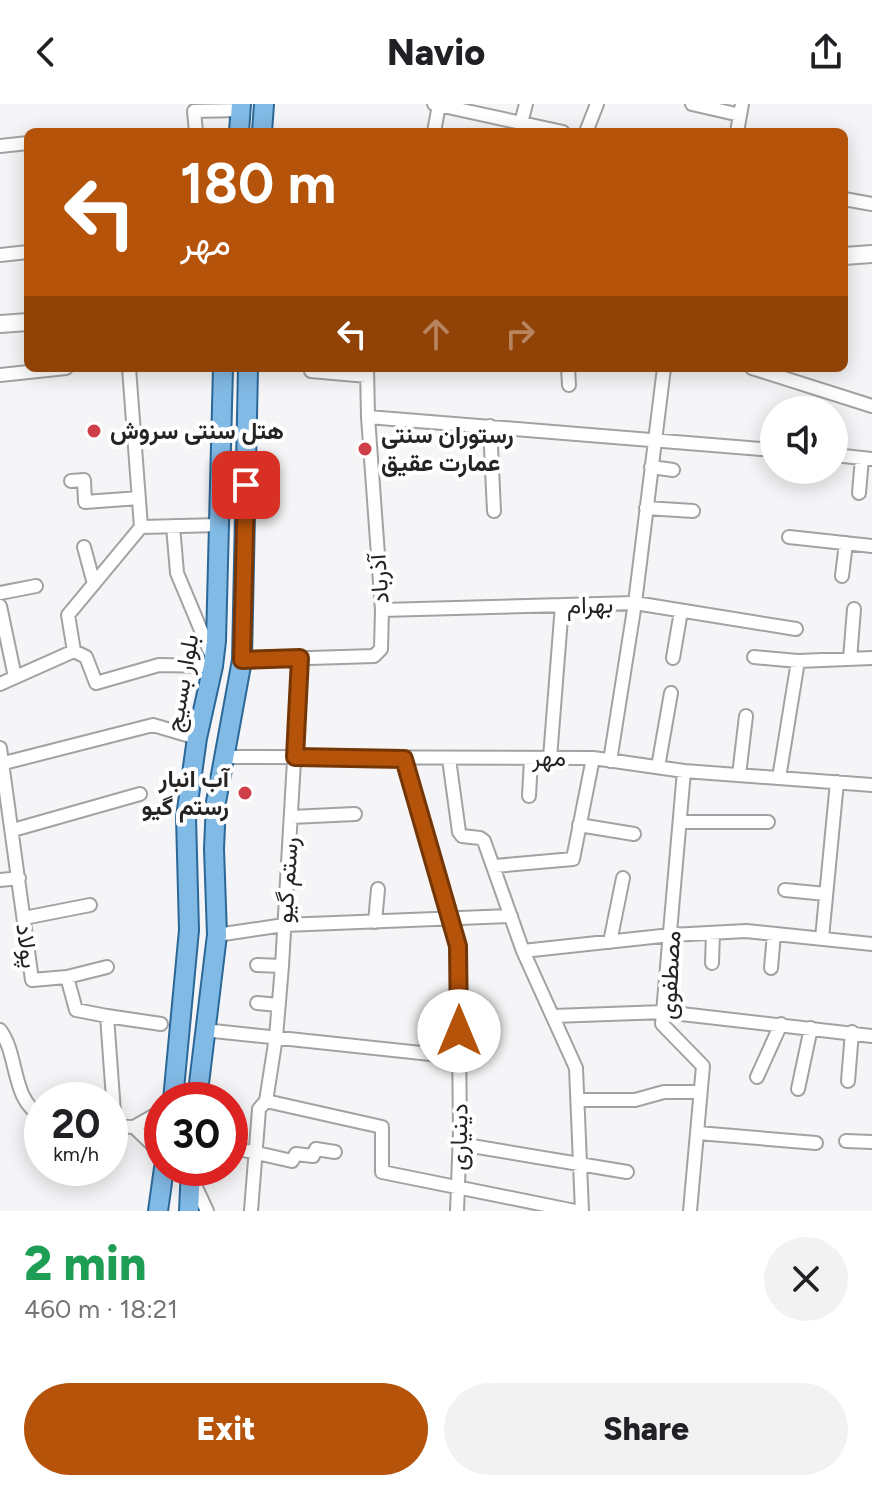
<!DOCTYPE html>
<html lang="en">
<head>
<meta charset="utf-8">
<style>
	body { margin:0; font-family:Figtree,Vazirmatn,sans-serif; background:#f2f2f2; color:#202124; height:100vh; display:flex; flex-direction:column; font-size:30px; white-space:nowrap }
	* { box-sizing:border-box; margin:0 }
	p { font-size:26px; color:#757577 }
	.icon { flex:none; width:44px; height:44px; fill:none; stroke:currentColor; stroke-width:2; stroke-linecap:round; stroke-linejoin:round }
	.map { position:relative; height:1107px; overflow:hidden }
	.side { display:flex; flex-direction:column; background:#fff; flex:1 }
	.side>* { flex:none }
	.guide { position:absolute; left:24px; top:24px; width:824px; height:244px; border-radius:12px; box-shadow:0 4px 20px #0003; background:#b45309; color:#fff; overflow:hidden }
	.fabs { position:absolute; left:760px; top:292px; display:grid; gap:16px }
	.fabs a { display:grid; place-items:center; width:88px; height:88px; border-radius:50%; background:#fff; box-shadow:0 4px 20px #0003; font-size:40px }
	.speed { position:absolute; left:24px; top:978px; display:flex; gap:16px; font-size:40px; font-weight:700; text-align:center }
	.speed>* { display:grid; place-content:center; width:104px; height:104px; border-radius:50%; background:#fff; box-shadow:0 4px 20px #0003; line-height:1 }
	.speed small { font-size:20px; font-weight:400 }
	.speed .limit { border:12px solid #d22; background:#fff; color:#111 }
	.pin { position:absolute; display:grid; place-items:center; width:68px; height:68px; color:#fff; margin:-34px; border-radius:16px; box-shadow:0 4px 12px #0006 }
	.me { position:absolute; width:88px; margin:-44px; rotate:0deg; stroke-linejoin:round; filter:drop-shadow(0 0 6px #0008) }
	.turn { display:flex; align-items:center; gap:28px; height:168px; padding:0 24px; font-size:36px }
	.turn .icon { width:104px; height:104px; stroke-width:2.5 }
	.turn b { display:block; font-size:56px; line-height:68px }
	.lanes { display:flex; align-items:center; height:76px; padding:0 24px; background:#0003; justify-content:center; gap:40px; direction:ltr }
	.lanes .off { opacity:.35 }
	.round { display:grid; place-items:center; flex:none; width:84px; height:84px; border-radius:42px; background:#f2f2f2 }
	.headline { display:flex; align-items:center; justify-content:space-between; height:136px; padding:0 24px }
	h1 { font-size:48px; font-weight:800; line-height:60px; color:#1e9e55 }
	.action { display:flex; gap:16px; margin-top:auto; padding:16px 24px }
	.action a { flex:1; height:92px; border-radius:48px; background:#b45309; color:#fff; font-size:32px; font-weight:800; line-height:92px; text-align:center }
	.action a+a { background:#f2f2f2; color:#202124 }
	header { display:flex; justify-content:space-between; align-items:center; height:104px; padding:0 24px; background:#fff; font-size:36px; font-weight:800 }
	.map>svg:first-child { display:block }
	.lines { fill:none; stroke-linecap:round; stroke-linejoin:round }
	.street-casing { stroke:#a2a2a4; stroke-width:16 }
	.secondary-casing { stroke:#a2a2a4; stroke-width:20 }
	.primary-casing { stroke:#2b6898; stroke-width:22 }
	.street { stroke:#fff; stroke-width:12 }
	.secondary { stroke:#fff; stroke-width:16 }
	.primary { stroke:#82bae6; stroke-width:18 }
	.route-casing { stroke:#753606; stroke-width:20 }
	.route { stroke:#b45309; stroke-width:14 }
	.poi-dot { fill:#cf3f49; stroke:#fff; stroke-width:3 }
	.labels { text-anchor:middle; stroke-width:8; stroke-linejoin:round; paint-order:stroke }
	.poi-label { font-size:24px; font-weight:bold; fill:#242425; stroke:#fff; text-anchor:start }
	.street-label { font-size:24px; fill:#242425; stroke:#fff }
</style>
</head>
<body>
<header><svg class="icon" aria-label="back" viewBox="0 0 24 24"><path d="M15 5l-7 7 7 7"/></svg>Navio<svg class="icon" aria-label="share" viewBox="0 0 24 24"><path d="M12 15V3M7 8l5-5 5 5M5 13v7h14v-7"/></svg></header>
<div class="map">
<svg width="872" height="1107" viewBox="0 0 872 1107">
	<rect width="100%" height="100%" fill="#f5f5f7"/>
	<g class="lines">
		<defs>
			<path id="street" d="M434 0 563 28
				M692 0 740 11
				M521 19 526 0
				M196 28 194 7 240 6
				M434 28 439 1
				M586 28 597 0
				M737 28 742 0
				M0 42 28 39
				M844 95 872 100
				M0 151 28 148
				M129 264 141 423
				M568 264 569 281
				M752 264 872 302
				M311 267 367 272
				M0 271 66 264
				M368 313 774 346
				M490 322 494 407
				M834 351 872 355
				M651 363 673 366
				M71 377 84 376 85 398 139 394
				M859 389 862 354
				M646 404 693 407
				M173 422 177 469 213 555
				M789 433 872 442
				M84 443 94 480
				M842 472 846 439
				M0 489 36 482
				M0 502 15 573
				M382 506 635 499 796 525
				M74 547 68 511 141 423 220 421
				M74 547 86 553 96 579 159 561 213 562
				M754 553 798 557 872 554
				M673 554 681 507
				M850 555 854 505
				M242 556 374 552 381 545 382 506 368 313 367 264
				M0 580 74 547
				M0 644 32 876 67 873 76 906 107 912 115 1022
				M224 653 593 654 684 667 872 681
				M550 654 562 501
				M404 655 458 842 460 1029 457 1107
				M449 655 459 728 462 732 480 734 484 737 523 847 576 964 582 1107
				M610 657 635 499 664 264
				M4 659 153 621 197 634
				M658 663 671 589
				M684 667 662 920 703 962 690 1107
				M739 671 746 612
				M779 674 798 557
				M529 692 531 655
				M291 713 355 710
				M680 718H768
				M579 721 634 730
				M13 726 140 690
				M495 762 573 755 593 654
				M0 776 19 774
				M785 786 826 790
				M24 814 90 801
				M375 818 378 785
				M217 831 284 821 511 812
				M822 834 837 678
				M610 838 623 774
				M523 847 671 831 746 827 872 840
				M712 859 713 829
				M257 861 282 862
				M771 864 774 830
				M67 873 107 863
				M257 899 279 901
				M107 912 161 920
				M553 912 664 908 872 932
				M0 926C19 951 11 997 42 1012
				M204 926 459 953
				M757 973 781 920
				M848 977 852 928
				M798 985 811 924
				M578 996H635L664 988H700
				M266 997 276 933 282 862 300 554
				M266 997 382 1023V1068L575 1107
				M110 1022 134 1023 162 1007
				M134 1023 162 1050
				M698 1029 816 1039
				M846 1037 872 1038
				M460 1040 627 1068
				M230 1043 292 1057 296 1050 313 1052 316 1045 335 1048
				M193 1077 207 1107
				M251 1107 259 1005 266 997"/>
			<path id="secondary" d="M844 152 872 150
				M0 220 28 218"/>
			<path id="primary" d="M239 28 241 0
				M262 28 264 0
				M173 996 189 826 186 713 197 634 213 562 216 537 223 264
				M197 996 217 831 214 745 216 698 242 556 248 264
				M158 1107 164 1064
				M189 1107 191 1064"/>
		</defs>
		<use href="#street" class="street-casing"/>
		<use href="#secondary" class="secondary-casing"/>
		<use href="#primary" class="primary-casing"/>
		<use href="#street" class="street"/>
		<use href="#secondary" class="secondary"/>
		<use href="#primary" class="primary"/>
	</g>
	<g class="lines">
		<defs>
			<path id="route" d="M246 381 242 556 300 554 295 653 404 655 458 842 459 927"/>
		</defs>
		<use href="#route" class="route-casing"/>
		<use href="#route" class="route"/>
	</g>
	<g class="poi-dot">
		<circle cx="94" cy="327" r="8"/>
		<circle cx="365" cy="345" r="8"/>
		<circle cx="245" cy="689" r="8"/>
	</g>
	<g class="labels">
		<g class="poi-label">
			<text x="110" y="335">هتل سنتی سروش</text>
			<text x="381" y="339">رستوران سنتی<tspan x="381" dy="28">عمارت عقیق</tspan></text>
			<text x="229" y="683" text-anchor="end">آب انبار<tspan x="229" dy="28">رستم گیو</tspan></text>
		</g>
		<g class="street-label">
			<text transform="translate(379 475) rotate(-94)" y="8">آذرباد</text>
			<text transform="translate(590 501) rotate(-1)" y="8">بهرام</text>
			<text transform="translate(182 579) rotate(-80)" y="8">بلوار بسیج</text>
			<text x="549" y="662">مهر</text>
			<text transform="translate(287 776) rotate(-86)" y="8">رستم گیو</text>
			<text transform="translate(27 842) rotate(83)" y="8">پولاد</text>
			<text transform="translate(670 871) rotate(-87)" y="8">مصطفوی</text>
			<text transform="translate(459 1033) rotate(-89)" y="8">دینیاری</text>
		</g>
	</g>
</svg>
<div class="fabs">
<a><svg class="icon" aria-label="sound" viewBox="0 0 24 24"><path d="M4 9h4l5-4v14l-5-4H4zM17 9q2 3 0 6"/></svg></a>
</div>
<div class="speed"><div>20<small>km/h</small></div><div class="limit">30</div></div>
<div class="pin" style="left:246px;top:381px;background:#d93025"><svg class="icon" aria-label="arrive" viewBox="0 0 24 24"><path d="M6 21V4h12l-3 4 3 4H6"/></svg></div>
<svg class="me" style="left:459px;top:927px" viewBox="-20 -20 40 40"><circle r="19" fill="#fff"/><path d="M0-13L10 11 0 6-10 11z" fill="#b45309"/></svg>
<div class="guide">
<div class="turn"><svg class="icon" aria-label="left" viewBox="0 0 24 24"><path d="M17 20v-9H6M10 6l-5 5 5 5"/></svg><div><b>180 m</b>مهر</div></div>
<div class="lanes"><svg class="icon" aria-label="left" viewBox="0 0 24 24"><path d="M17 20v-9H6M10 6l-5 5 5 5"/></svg><svg class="icon off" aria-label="ahead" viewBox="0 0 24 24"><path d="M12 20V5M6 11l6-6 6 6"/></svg><svg class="icon off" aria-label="right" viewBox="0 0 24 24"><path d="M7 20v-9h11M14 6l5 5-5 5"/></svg></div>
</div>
</div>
<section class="side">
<div class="headline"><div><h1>2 min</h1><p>460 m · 18:21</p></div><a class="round"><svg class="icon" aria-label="close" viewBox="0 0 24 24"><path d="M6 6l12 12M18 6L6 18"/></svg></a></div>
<div class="action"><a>Exit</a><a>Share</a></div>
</section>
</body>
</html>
